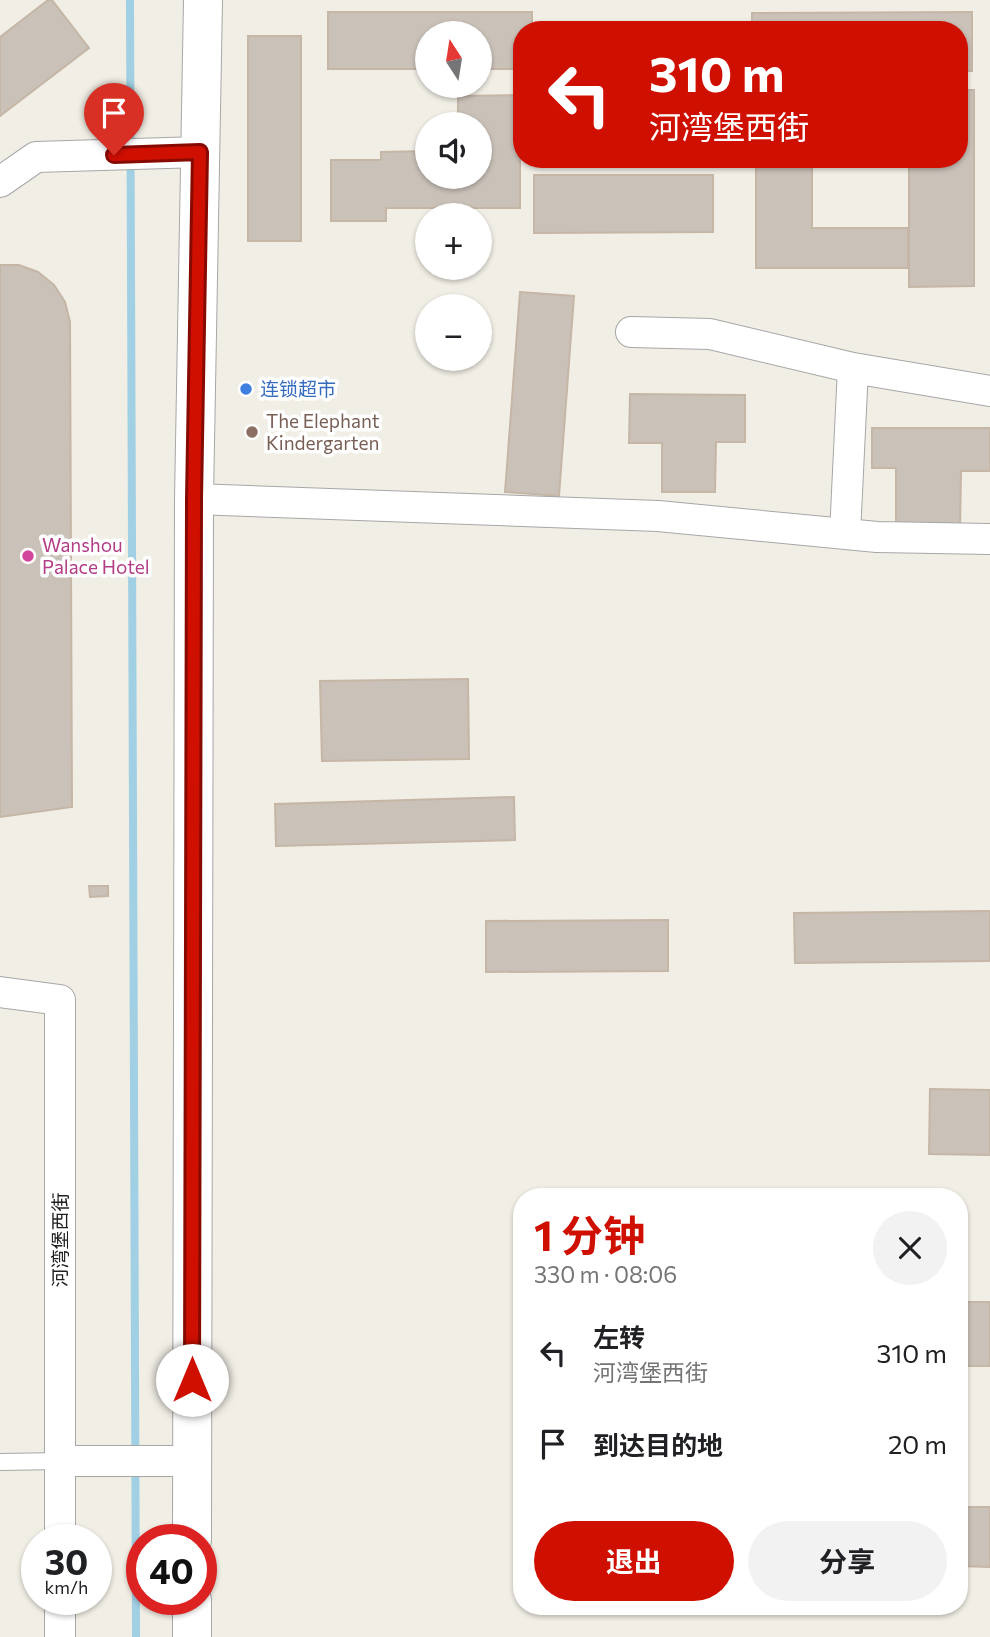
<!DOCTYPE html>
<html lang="zh">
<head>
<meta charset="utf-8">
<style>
	body { margin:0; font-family:Commissioner,"Noto Sans SC",sans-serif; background:#f2f2f2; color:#202124; height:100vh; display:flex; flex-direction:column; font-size:26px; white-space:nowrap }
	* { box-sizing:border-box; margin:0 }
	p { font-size:23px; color:#757577 }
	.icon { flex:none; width:38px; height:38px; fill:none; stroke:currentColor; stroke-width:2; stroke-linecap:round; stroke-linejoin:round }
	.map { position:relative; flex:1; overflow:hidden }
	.details { position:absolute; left:513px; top:1188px; width:455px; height:427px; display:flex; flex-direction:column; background:#fff; border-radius:28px; box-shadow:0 2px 5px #0004 }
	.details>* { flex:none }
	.hud { position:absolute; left:513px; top:21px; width:455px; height:147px; border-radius:28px; box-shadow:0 2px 5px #0004; background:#cf0f00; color:#fff; overflow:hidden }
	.needle { width:46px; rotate:348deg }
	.buttons { position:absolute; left:415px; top:21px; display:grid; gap:14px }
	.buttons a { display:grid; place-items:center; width:77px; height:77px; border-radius:50%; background:#fff; box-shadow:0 2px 5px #0004; font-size:35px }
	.speed { position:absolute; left:21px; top:1524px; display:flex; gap:14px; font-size:35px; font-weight:700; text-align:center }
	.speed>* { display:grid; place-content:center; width:91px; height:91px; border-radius:50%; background:#fff; box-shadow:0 2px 5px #0004; line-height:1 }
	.speed small { font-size:18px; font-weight:400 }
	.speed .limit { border:10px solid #d22; background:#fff; color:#111 }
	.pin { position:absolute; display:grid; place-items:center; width:60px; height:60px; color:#fff; margin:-72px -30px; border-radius:50% 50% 50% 0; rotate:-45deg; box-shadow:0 0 7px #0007 }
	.pin .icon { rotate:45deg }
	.me { position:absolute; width:77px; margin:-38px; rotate:0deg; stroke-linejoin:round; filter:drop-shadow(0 0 5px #0008) }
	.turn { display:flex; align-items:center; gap:24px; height:147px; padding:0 21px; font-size:32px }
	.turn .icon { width:91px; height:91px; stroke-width:2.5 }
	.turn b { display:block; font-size:49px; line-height:60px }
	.round { display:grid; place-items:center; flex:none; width:74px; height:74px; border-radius:37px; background:#f2f2f2 }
	.head { display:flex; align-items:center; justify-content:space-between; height:119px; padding:0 21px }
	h1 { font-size:42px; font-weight:700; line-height:52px; color:#cf0f00 }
	.primary-button { display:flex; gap:14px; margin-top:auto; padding:14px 21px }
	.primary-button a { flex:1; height:80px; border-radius:42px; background:#cf0f00; color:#fff; font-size:28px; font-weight:700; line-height:80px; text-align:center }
	.primary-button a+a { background:#f2f2f2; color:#202124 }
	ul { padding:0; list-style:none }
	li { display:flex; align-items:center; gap:21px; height:91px; padding:0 21px }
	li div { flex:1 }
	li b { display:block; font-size:26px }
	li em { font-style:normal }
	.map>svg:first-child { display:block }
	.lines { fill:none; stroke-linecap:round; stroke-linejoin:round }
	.stream { stroke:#a1cfe3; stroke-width:8 }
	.building { fill:#cac1b8; stroke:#c5b6a6; stroke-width:2 }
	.service-casing { stroke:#a7a7a7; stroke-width:18 }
	.minor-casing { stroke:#a7a7a7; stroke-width:32 }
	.tertiary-casing { stroke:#a7a7a7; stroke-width:40 }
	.service { stroke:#fff; stroke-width:16 }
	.minor { stroke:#fff; stroke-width:30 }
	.tertiary { stroke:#fff; stroke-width:38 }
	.route-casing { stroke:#870a00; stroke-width:18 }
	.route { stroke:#cf0f00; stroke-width:12 }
	.shop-dot { fill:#3f7fe0; stroke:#fff; stroke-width:2.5 }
	.education-dot { fill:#8d6e63; stroke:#fff; stroke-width:2.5 }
	.hotel-dot { fill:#d1479c; stroke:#fff; stroke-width:2.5 }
	.labels { text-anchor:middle; stroke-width:7; stroke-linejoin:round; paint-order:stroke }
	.shop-label { font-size:19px; fill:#366cbe; stroke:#fff; text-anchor:start }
	.education-label { font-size:19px; fill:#785e54; stroke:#fff; text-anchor:start }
	.hotel-label { font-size:19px; fill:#b23c85; stroke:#fff; text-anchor:start }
	.street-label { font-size:19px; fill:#202020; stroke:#fff }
</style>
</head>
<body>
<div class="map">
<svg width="990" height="1637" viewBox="0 0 990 1637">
	<rect width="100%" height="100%" fill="#f1eee5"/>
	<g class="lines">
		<path class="stream" d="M130 0 136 1637"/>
	</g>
	<path class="building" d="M48 0H52L89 48 0 116V37Z
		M328 12H532V30H522V69H480V33H427V69H328Z
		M972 12V71H959V30H752V13Z
		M553 22H715V30H553Z
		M248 36H301V241H248Z
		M959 90H974V286L909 287V159H959Z
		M520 95V208H386V221H331V160H381V152L427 151V177H480V124H458V96Z
		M756 159H812V228H908V268H756Z
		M534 175H713V232L534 233Z
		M0 265H19L38 272 54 285 65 302 70 322 72 807 0 817Z
		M520 292 574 296 559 496 505 492Z
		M630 394 745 395V442H716L715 492H662V443H629Z
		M872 428H990V471H961L960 531 896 530V468H872Z
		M468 679 469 759 322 761 320 681Z
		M514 797 515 840 276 846 275 804Z
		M89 886H108V896L90 897Z
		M990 911V961L795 963 794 913Z
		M668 920V971L486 972V921Z
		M930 1089 990 1090V1155L929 1154Z
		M959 1302H990V1366H959Z
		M959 1507H990V1567L959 1566Z"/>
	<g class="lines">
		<defs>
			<path id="service" d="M0 1462 61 1461"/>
			<path id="minor" d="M0 182 36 157 200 152
				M631 332 710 334 853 368 990 391
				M194 499 658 516 877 537 990 539
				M845 534 853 368
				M0 992 60 1000V1540
				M61 1461H192
				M60 1637V1600"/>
			<path id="tertiary" d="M192 1540 194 499 203 0
				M192 1637V1600"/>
		</defs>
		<use href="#service" class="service-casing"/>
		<use href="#minor" class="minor-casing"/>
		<use href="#tertiary" class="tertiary-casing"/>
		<use href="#service" class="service"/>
		<use href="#minor" class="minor"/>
		<use href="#tertiary" class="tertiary"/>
	</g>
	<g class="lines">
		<defs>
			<path id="route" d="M114 155 200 152 194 499 192 1380"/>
		</defs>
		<use href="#route" class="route-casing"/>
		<use href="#route" class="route"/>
	</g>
	<circle class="shop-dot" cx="246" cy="389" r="7"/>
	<circle class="education-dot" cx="252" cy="432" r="7"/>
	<circle class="hotel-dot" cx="28" cy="556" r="7"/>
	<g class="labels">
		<g class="shop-label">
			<text x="260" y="396">连锁超市</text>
		</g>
		<g class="education-label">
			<text x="266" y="428">The Elephant<tspan x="266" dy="22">Kindergarten</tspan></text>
		</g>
		<g class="hotel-label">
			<text x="42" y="552">Wanshou<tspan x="42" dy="22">Palace Hotel</tspan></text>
		</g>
		<g class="street-label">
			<text transform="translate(60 1240) rotate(-90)" y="7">河湾堡西街</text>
		</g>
	</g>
</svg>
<div class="buttons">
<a><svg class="needle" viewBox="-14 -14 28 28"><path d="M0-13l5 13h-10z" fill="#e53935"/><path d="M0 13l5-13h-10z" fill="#757577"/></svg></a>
<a><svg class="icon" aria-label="sound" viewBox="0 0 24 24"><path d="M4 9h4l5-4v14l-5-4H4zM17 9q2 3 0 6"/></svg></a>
<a>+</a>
<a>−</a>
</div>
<div class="speed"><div>30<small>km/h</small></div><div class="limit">40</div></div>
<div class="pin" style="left:114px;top:155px;background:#d93025"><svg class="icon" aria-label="arrive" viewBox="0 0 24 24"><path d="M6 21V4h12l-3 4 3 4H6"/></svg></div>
<svg class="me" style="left:192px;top:1380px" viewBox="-20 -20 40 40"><circle r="19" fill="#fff"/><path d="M0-13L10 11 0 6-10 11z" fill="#cf0f00"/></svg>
<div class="hud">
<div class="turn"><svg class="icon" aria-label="left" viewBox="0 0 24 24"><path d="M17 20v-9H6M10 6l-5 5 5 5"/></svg><div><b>310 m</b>河湾堡西街</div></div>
</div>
<section class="details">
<div class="head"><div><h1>1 分钟</h1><p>330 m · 08:06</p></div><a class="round"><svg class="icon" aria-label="close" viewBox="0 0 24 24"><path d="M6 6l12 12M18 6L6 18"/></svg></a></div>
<ul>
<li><svg class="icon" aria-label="left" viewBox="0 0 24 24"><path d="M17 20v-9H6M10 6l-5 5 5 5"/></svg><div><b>左转</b><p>河湾堡西街</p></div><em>310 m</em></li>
<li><svg class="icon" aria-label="arrive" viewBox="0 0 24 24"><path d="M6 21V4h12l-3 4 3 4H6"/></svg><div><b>到达目的地</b></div><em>20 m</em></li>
</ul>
<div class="primary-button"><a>退出</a><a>分享</a></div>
</section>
</div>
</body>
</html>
